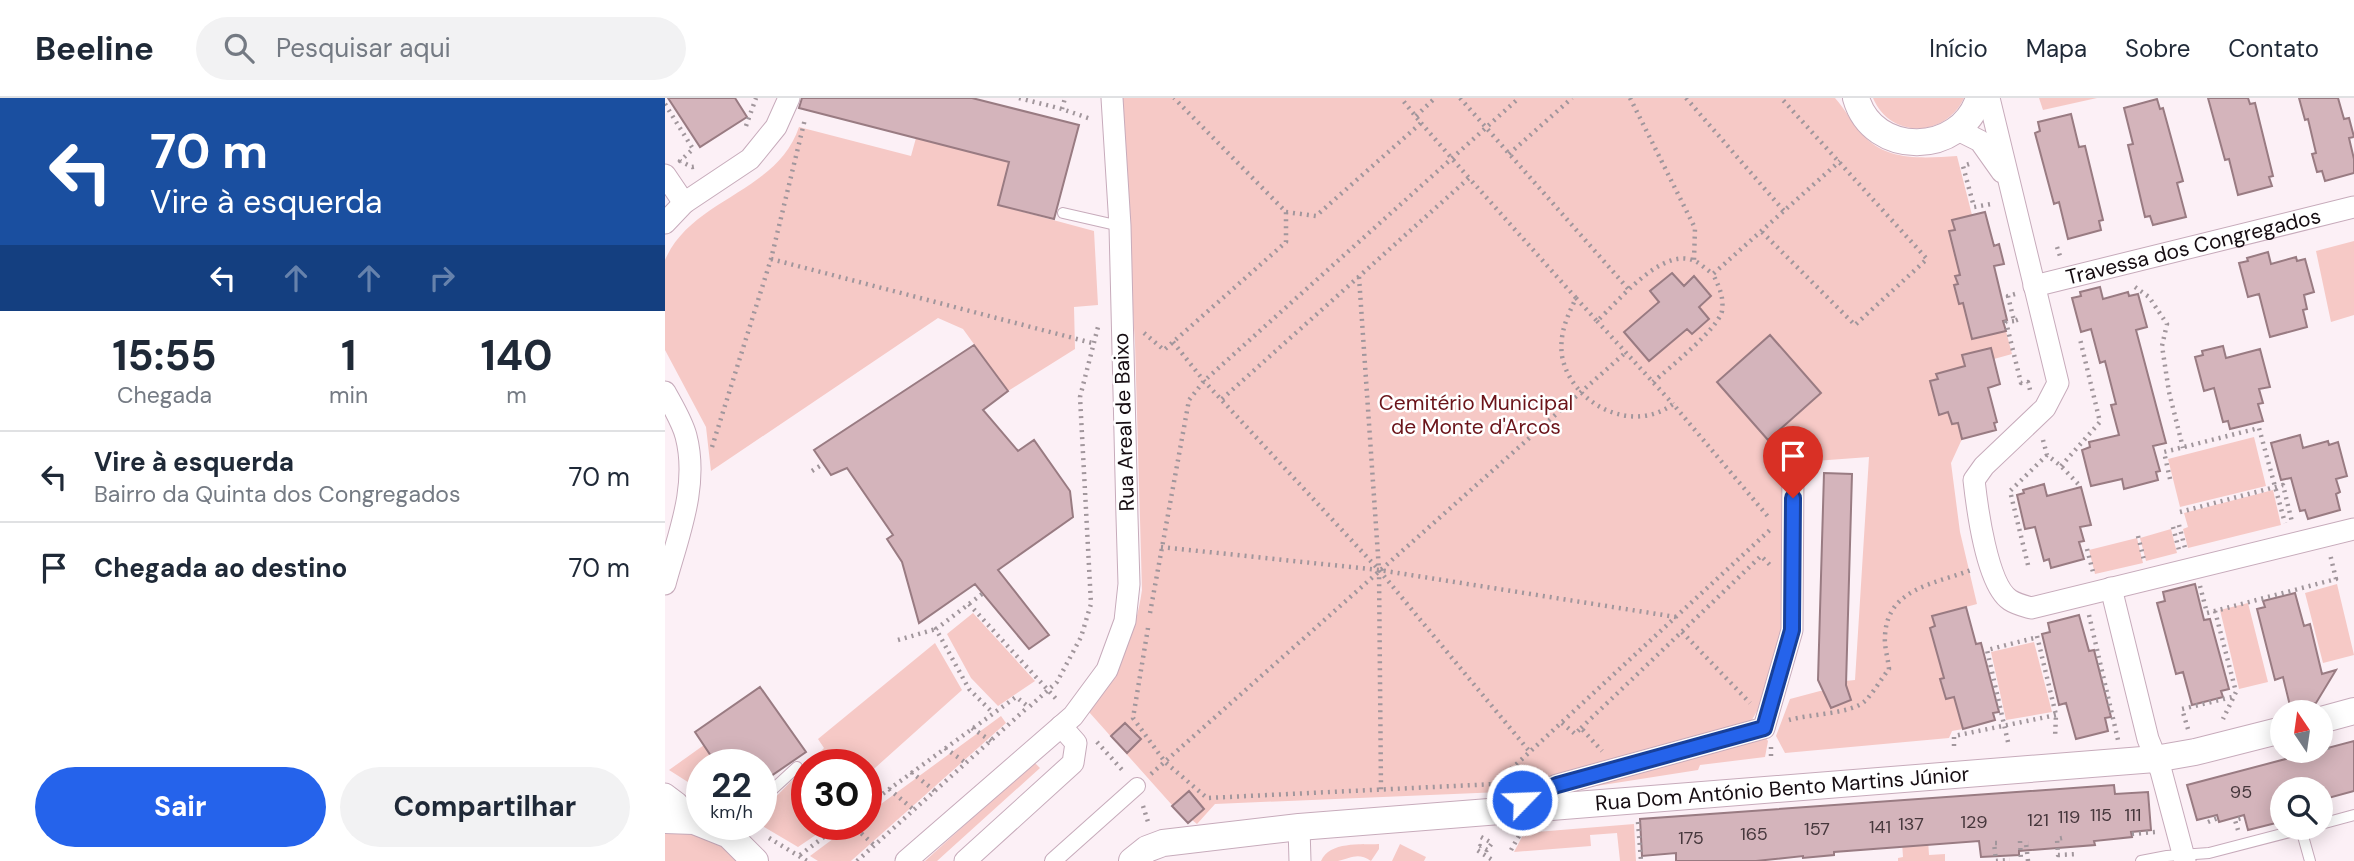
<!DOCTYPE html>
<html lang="pt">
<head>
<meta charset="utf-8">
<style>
	body { margin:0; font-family:"DM Sans",sans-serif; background:#f2f2f3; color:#1f2937; height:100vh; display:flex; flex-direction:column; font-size:26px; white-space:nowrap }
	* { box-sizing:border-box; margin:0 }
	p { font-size:23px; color:#747a83 }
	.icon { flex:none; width:38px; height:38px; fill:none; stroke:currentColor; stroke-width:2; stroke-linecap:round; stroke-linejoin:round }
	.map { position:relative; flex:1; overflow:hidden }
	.drawer { display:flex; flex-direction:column; background:#fff; width:665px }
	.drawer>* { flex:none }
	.hud { background:#1a4fa0; color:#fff; overflow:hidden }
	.needle { width:46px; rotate:347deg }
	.buttons { position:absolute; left:1605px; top:602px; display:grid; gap:14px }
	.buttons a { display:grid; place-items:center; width:63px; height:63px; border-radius:50%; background:#fff; box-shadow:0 4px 18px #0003; font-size:35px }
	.speed { position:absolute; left:21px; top:651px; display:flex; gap:14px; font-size:35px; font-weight:700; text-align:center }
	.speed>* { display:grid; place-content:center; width:91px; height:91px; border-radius:50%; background:#fff; box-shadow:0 4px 18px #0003; line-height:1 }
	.speed small { font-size:18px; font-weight:400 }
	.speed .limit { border:10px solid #d22; background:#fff; color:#111 }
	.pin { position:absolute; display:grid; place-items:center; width:60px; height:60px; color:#fff; margin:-72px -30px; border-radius:50% 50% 50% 0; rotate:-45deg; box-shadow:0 0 7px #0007 }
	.pin .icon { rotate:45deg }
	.me { position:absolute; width:77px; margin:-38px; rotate:66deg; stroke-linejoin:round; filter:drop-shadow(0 0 5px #0008) }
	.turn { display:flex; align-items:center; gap:24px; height:147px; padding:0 35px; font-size:32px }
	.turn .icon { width:91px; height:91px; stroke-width:2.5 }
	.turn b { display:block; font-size:49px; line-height:60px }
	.lanes { display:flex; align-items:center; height:66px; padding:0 35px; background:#0003; justify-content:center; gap:35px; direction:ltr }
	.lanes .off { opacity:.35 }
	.eta { display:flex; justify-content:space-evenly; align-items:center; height:119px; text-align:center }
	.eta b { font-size:42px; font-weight:700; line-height:49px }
	.primary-button { display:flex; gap:14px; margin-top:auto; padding:14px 35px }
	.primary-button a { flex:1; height:80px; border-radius:42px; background:#2563eb; color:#fff; font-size:28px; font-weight:700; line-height:80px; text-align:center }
	.primary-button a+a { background:#f2f2f3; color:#1f2937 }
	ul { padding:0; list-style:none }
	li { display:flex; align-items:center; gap:21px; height:91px; padding:0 35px; border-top:2px solid #e0e1e3 }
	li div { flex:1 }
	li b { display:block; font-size:26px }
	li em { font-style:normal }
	header { display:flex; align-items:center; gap:42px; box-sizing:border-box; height:98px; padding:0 35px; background:#fff; border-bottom:2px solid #e0e1e3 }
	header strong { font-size:33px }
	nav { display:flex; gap:38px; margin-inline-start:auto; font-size:24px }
	.search { width:490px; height:63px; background:#f2f2f3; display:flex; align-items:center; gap:18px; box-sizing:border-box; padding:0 24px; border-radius:38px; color:#747a83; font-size:26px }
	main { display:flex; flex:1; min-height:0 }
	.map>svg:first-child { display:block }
	.green { fill:#f6c9c6 }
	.building { fill:#d4b4bb; stroke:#997b82; stroke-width:2 }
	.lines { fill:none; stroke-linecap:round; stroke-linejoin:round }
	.service-casing { stroke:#c7abbb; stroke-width:12 }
	.pedestrian-casing { stroke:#c7abbb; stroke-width:18 }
	.minor-casing { stroke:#c7abbb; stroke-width:23 }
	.tertiary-casing { stroke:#c7abbb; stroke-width:28 }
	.path { stroke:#a1969c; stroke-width:4.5; stroke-dasharray:2 5; stroke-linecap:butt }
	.service { stroke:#fff; stroke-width:10 }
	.pedestrian { stroke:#fff; stroke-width:16 }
	.minor { stroke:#fff; stroke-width:21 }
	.tertiary { stroke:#fff; stroke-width:26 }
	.route-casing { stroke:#184099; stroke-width:18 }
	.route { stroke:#2563eb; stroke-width:12 }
	.labels { text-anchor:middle; stroke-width:5; stroke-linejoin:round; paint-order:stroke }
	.number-label { font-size:18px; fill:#46373c }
	.street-label { font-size:21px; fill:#160d12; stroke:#fff }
	.park-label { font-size:21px; fill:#6b141a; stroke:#fff }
</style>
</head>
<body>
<header>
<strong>Beeline</strong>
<div class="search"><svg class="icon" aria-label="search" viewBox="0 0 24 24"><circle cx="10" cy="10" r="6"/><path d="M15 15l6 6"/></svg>Pesquisar aqui</div>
<nav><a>Início</a><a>Mapa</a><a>Sobre</a><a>Contato</a></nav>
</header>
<main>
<section class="drawer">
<div class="hud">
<div class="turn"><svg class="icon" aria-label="left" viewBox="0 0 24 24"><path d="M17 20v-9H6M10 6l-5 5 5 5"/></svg><div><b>70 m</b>Vire à esquerda</div></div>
<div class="lanes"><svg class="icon" aria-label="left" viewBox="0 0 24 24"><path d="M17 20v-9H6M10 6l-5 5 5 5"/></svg><svg class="icon off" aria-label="ahead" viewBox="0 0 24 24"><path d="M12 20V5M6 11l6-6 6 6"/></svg><svg class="icon off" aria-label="ahead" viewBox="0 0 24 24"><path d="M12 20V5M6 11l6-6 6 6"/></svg><svg class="icon off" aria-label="right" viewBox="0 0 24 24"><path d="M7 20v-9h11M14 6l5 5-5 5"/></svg></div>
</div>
<div class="eta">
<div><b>15:55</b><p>Chegada</p></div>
<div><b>1</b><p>min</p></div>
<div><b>140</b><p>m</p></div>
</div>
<ul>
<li><svg class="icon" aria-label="left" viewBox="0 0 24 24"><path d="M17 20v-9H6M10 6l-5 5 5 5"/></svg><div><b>Vire à esquerda</b><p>Bairro da Quinta dos Congregados</p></div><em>70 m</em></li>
<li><svg class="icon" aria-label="arrive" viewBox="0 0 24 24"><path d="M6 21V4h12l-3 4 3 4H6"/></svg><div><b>Chegada ao destino</b></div><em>70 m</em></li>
</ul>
<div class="primary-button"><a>Sair</a><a>Compartilhar</a></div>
</section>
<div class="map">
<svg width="1689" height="763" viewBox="0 0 1689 763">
	<rect width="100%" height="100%" fill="#fcf0f6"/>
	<path class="green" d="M454 0H1170C1180 11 1187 25 1197 36 1221 64 1259 60 1292 58L1307 117 1287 122 1290 132 1285 133 1300 175 1290 178 1293 186 1289 188 1294 206 1298 205 1307 241 1341 233 1347 256 1329 261 1327 255 1319 257 1317 252 1297 257 1301 274 1271 277 1273 281 1265 284 1273 316 1283 314 1287 326 1293 325 1297 341 1286 365 1295 434 1312 506 1268 518 1270 528 1265 530 1283 578 1275 581 1281 601 1289 599 1298 631 1287 633 1284 640 1120 655 1111 638 1125 601 1155 593H1158L1166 610 1186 602 1180 583 1190 582 1204 359 1123 365 1120 532 1108 585 1083 629 1042 637 836 694 550 706 532 726 527 722 523 725 424 614C453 576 470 539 477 492L470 245Z
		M1208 0H1299C1281 39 1226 42 1208 0Z
		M1374 0H1432L1378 12Z
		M134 29 246 58 251 40 344 64 333 107 429 133 433 207 409 209 410 251 343 293 298 231 273 220 46 373 41 329 0 252V162C27 100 112 95 134 29Z
		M1689 143V217L1666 224 1651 153Z
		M1589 339 1601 388 1515 409 1503 361Z
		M1608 392 1616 427 1523 450 1518 431 1523 429 1519 415Z
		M1506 431 1512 455 1481 463 1475 440Z
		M1472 440 1478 465 1430 476 1424 452Z
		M1672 486 1689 557 1658 565 1640 495Z
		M1583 505 1603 584 1574 591 1555 512Z
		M308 515 370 583 333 608 306 580 282 536Z
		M1369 544 1387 614 1341 622 1326 554Z
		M270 545 297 592 201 678V667H142L159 650 153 641Z
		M336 618 341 625 186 763H153L145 758 188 726H201V717Z
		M1099 638 1103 643 1100 659 1035 667 1033 672 931 688 902 686Z
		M39 647 52 667H37V693L4 672Z
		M369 664 375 670 272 763H260Z
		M142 667V726H167L133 749 94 726H96V714Z
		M969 726 971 763H955L952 735 925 737 926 748 849 754 859 735Z
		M0 734C37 736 49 738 77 763H0Z
		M1263 742 1264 757 1280 756V763H1233V760L1238 759 1237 744Z
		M714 746V751L706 763C693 754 686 760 673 763 668 763 661 763 656 763 665 743 695 747 714 746Z
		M735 746 761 759 759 763H727Z"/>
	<path class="building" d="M3 0H70L82 19 35 49Z
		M137 0H307L414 27 389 121 333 107 344 64 134 10Z
		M1543 0H1583L1585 6 1590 5 1608 78 1604 79 1607 88 1573 97 1564 61 1560 62Z
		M1634 0H1673L1679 21 1684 20 1689 39 1684 40 1689 61V75L1660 83 1657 73 1652 74 1647 56 1651 55 1643 21 1640 22Z
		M1492 1 1495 11 1498 10 1518 83 1512 85 1521 119 1488 127 1485 118 1480 119 1463 47 1468 46 1459 10Z
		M1406 16 1414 49 1420 48 1438 122 1434 123 1436 132 1403 141 1394 104 1389 106 1370 35 1375 33 1373 24Z
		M1320 114 1329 148 1334 146 1339 166 1329 168 1342 222 1338 223 1341 233 1307 241 1298 205 1294 206 1289 187 1293 186 1290 178 1295 177 1284 133 1290 132 1287 122Z
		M1603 154 1606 166 1631 159 1632 163 1640 161 1649 194 1639 197 1642 211 1638 212 1642 229 1605 239 1594 196 1583 199 1574 165 1583 163 1582 160Z
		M1007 175 1019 188 1029 178 1046 198 1034 209 1044 221 1027 236 1022 231 984 263 959 234 994 204 985 193Z
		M1435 189 1438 201 1463 194 1464 198 1473 196 1482 229 1471 232 1501 345 1488 348 1495 373 1491 374 1493 382 1459 391 1457 381 1426 388 1417 352 1425 349 1424 344 1454 337 1446 307 1451 306 1440 263 1435 265 1426 231 1416 234 1407 200 1416 198 1415 194Z
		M1105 237 1156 295 1103 342 1052 284Z
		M309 247 343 293 318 312 353 353 369 342 405 393 408 419 333 472 384 537 364 551 310 486 254 525 237 464 222 441 228 437 182 370 166 377 149 352Z
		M1558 248 1561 260 1595 251 1605 289 1594 291 1598 305 1593 306 1598 323 1565 331 1563 323 1558 324 1549 290 1539 293 1530 259 1538 257 1537 253Z
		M1326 250 1335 286 1323 290 1332 324 1329 325 1331 332 1297 341 1293 325 1287 326 1283 314 1274 317 1265 283 1273 281 1271 276 1300 268 1297 257Z
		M1635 337 1638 350 1663 343 1664 347 1673 344 1682 378 1671 381 1675 394 1671 396 1675 412 1643 421 1640 412 1635 413 1626 380 1616 382 1606 345Z
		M1159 375 1187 376 1181 587 1186 602 1166 610 1153 582Z
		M1379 386 1382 398 1416 389 1426 427 1415 429 1419 443 1414 444 1419 461 1386 470 1384 461 1379 463 1370 429 1360 431 1352 397 1359 395 1358 392Z
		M1530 486 1539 522 1545 521 1564 591 1556 593 1558 599 1527 607 1518 574 1511 576 1492 505 1500 503 1498 494Z
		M1630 495 1639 528 1645 526 1657 576 1671 572 1651 605 1626 612 1618 579 1610 582 1592 511 1600 509 1598 503Z
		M1301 509 1311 546 1316 545 1334 614 1328 615 1330 622 1298 631 1289 599 1281 601 1275 581 1279 580 1265 530 1270 528 1267 518Z
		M1414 517 1424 553 1429 552 1446 619 1440 620 1443 633 1411 641 1401 605 1394 607 1377 536 1385 534 1383 525Z
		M95 589 141 654 96 685V667H52L30 634Z
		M460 625 476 641 462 655 446 638Z
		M1689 643V693L1656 702V691H1617V700L1610 702 1615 724 1583 732 1579 717 1554 724 1552 717 1532 722 1522 687Z
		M1449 687 1450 696 1483 694 1486 732 1466 734 1467 739 1429 743 1430 747 1354 753V757L1316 759 1314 743 1169 754V757L1138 760V758L1091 763H1011V755L977 758 975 721Z
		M524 693 539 711 523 725 507 708Z"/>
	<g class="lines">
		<defs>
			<path id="service" d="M398 115 455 128
				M96 702 132 669
				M1656 726 1689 717
				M1636 731 1645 763
				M1476 763 1502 758 1544 755 1640 730"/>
			<path id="pedestrian" d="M388 763 472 688"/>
			<g id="minor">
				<path d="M1324 0 1393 285 1380 310 1319 368 1309 382C1312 409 1322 487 1345 502 1351 506 1359 508 1366 510L1689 431"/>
				<path d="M1293 32 1315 43 1337 74"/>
				<path d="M0 77 19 105"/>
				<path d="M0 125 19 105 85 61 111 29 124 0"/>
				<path id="s1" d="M1369 188 1689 109"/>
				<path d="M0 294C7 307 17 323 21 338 34 388 13 438 0 486"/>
				<path d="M1446 490 1483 641 1496 673 1520 763"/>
				<path d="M0 696 12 705 29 723"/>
				<path d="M842 709 892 687 1099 630 1127 532 1128 373"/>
				<path d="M634 729 635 763"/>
				<path d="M241 763 408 618 442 572 460 523 464 486 462 419 455 128 447 0"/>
				<path d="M300 763 408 665 411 645 396 628"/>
			</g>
			<g id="tertiary">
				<path d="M1191 0C1208 60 1296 58 1314 0"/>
				<path d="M1656 622 1689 613"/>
				<path d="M0 722 29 723 64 737 90 763"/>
				<path id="s2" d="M467 763 482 751 498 745 634 729 1490 661 1530 654 1617 632"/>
			</g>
		</defs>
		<use href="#service" class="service-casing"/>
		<use href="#pedestrian" class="pedestrian-casing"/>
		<use href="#minor" class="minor-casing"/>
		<use href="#tertiary" class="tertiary-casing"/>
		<path class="path" d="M354 0 397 11 426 21
			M795 0 965 193
			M965 0 1030 130 1029 162
			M1021 0 1119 113
			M0 6 28 51 15 63 27 69 33 68
			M397 11 400 0
			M751 18 770 0
			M756 25 804 80
			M81 28 91 0
			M844 56 907 0
			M1304 66 1298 68 1309 109 1326 106
			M621 114 651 118 756 25 736 0
			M1097 134 1190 227 1262 161 1116 0
			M1392 149 1396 161
			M106 161 431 246
			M694 179 714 472 716 692
			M1470 189 1484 199 1502 226 1497 248 1504 294 1518 350
			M1350 196 1343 198 1349 223 1357 220
			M911 200 932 223C954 203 997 148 1030 163 1036 166 1042 172 1048 176L1175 63
			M932 223 1008 306
			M1349 223 1341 224 1356 285 1363 284 1365 292
			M479 235 499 252 621 144V114L509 0
			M508 244 539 283 714 472 865 654
			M988 284C1003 271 1053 231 1057 213 1059 198 1054 189 1048 176
			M557 301 804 80 911 200C902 219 894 236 897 258 906 306 967 337 1008 306L1105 421
			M1378 342 1382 357 1396 368 1416 389
			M47 349 106 161 140 21
			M1396 368 1435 324 1415 241
			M147 373 158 366
			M1505 381 1499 354 1594 330 1620 425
			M1515 414 1618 387 1627 424
			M1514 427 1520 450
			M1508 429 1514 452
			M1473 438 1479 462
			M496 449 714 472 1011 519
			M1422 451 1428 474
			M1363 467 1345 393 1382 357
			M1535 488 1542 515 1550 513 1671 481 1665 456
			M317 496 271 531 304 591 328 615
			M304 506 393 603
			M1550 513 1571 594 1558 621
			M485 515 524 302 539 283 854 0
			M1424 517 1453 642
			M483 530 468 620 500 664 542 700 830 686 1107 430
			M1017 534 1085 605
			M1372 538 1391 617 1390 640
			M233 542 271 531
			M1124 622C1144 616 1186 616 1200 603 1209 594 1216 581 1224 571 1223 560 1219 548 1220 538 1222 490 1270 486 1306 472
			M897 625 910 636 916 630 937 653
			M307 630 326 643
			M916 630 1096 458 1105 467
			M1523 631 1517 611 1567 599
			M1661 643 1664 655
			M432 644 459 674
			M1343 644 1322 552 1373 539
			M1289 648V638L1391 617
			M1106 649V662
			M280 650 301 665
			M1642 653V655
			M246 674 270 693
			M486 676 960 255
			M224 691 249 712
			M201 708 351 599 364 609 392 584 416 539 426 506 415 299 434 225
			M478 708 484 727
			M973 724 976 763
			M1543 724 1553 720
			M186 726 209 747
			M1573 732 1570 722 1580 719
			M1467 736 1490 734
			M816 739 827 745 822 752 815 748 812 752 829 763
			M104 740 142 763
			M1397 740 1392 741 1393 757 1413 756
			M1355 743 1356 763
			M1332 745H1329L1331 763 1345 762
			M846 752 855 736
			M135 757 176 726
			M192 763 363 609
			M1363 763 1361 745H1364"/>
		<use href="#service" class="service"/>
		<use href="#pedestrian" class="pedestrian"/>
		<use href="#minor" class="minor"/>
		<use href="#tertiary" class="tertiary"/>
	</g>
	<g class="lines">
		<defs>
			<path id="route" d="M857 702 892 687 1099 630 1127 532 1128 400"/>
		</defs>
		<use href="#route" class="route-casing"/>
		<use href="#route" class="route"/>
	</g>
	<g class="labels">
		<g class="number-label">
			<text x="1576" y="700">95</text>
			<text x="1436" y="723">115</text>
			<text x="1468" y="723">111</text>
			<text x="1404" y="725">119</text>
			<text x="1373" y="728">121</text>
			<text x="1309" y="730">129</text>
			<text x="1246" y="732">137</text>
			<text x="1215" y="735">141</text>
			<text x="1152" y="737">157</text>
			<text x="1089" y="742">165</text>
			<text x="1026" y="746">175</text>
		</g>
		<g class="street-label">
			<text dy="7" stroke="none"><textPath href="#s1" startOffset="164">Travessa dos Congregados</textPath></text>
			<text transform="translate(459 324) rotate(-92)" y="7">Rua Areal de Baixo</text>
			<text dy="7" stroke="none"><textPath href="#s2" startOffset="658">Rua Dom António Bento Martins Júnior</textPath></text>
		</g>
		<g class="park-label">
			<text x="811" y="312">Cemitério Municipal<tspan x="811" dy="24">de Monte d'Arcos</tspan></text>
		</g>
	</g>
</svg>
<div class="buttons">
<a><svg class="needle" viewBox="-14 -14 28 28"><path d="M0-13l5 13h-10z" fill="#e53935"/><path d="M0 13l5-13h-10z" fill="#747a83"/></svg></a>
<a><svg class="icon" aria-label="search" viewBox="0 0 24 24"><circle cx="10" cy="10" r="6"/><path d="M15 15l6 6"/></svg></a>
</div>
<div class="speed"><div>22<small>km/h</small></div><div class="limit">30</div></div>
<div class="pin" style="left:1128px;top:400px;background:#d93025"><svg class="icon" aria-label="arrive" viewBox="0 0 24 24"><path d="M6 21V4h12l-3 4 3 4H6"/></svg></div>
<svg class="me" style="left:857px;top:702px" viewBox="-20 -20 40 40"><circle r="17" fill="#2563eb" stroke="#fff" stroke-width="3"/><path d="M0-11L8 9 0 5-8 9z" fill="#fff"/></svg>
</div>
</main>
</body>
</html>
